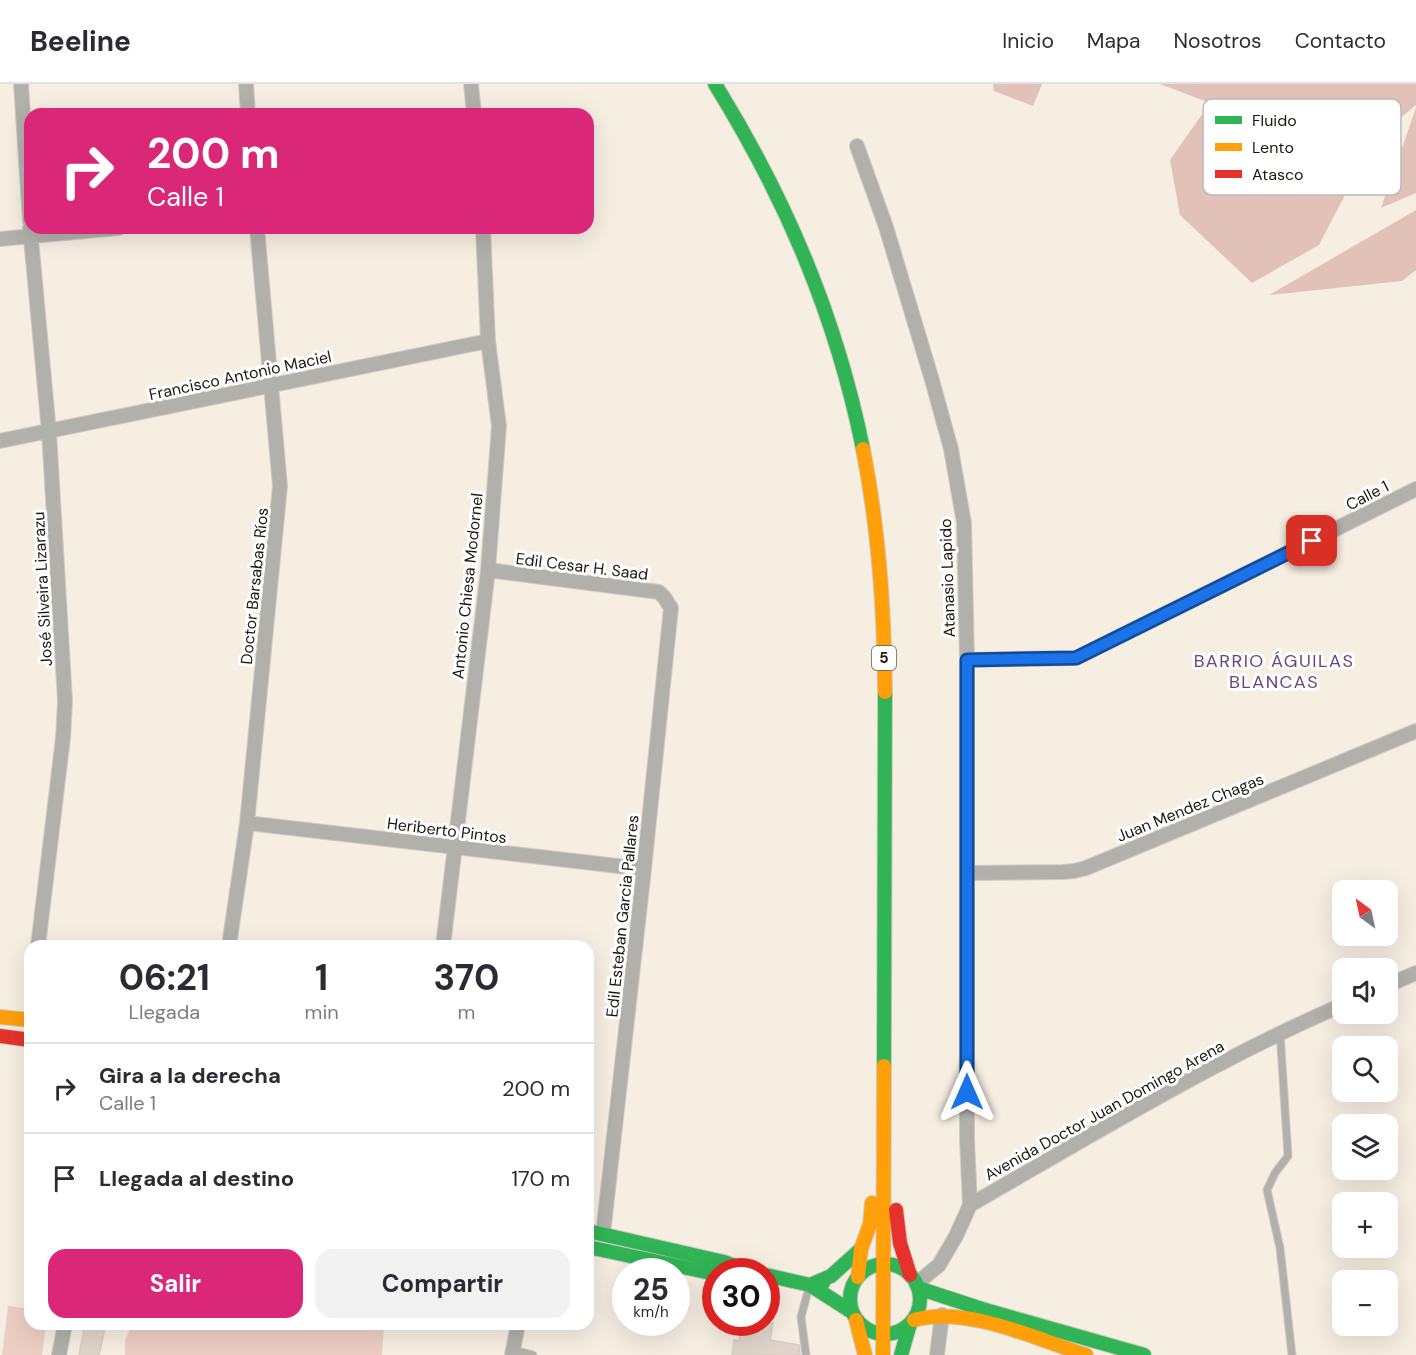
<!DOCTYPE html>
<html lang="es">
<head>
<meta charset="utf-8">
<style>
	body { margin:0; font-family:"DM Sans",sans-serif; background:#f2f2f3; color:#2b2b33; height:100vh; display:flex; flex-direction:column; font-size:22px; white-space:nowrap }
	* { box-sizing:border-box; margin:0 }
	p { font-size:20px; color:#7c7c81 }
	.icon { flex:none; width:33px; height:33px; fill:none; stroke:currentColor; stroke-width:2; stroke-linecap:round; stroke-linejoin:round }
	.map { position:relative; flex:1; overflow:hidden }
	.details { position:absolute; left:24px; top:856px; width:570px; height:390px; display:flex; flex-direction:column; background:#fff; border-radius:18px; box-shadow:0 6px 24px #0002 }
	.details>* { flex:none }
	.banner { position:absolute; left:24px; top:24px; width:570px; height:126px; border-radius:18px; box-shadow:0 6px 24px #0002; background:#db2777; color:#fff; overflow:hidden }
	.needle { width:39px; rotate:327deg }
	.fabs { position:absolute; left:1332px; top:796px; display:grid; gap:12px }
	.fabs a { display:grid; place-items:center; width:66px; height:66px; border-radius:12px; background:#fff; box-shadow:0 6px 24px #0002; font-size:30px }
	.speed { position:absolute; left:612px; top:1174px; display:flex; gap:12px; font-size:30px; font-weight:700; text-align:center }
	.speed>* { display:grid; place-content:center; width:78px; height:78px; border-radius:50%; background:#fff; box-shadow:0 6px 24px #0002; line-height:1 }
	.speed small { font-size:15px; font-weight:400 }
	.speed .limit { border:9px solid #d22; background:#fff; color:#111 }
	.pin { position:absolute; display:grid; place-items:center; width:51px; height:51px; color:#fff; margin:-26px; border-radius:12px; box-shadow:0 3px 9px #0006 }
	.me { position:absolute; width:66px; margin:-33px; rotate:0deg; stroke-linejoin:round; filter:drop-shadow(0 0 4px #0008) }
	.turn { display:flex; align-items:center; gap:21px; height:126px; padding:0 24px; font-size:27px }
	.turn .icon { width:78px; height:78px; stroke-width:2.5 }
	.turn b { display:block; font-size:42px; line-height:51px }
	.eta { display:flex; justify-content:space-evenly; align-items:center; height:102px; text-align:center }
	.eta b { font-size:36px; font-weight:700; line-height:42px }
	.button { display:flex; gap:12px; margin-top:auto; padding:12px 24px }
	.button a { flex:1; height:69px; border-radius:18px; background:#db2777; color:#fff; font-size:24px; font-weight:700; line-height:69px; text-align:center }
	.button a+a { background:#f2f2f3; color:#2b2b33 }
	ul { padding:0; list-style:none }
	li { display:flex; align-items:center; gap:18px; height:90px; padding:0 24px; border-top:2px solid #e1e1e2 }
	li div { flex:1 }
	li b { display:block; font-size:22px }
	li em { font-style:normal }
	header { display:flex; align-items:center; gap:36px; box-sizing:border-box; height:84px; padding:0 30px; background:#fff; border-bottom:2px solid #e1e1e2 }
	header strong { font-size:28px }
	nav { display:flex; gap:33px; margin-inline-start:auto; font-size:21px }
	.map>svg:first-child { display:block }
	.green { fill:#edcec5 }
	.forest { fill:#e1c1b8 }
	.building { fill:#e1d5cb; stroke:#d8cec5; stroke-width:1.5 }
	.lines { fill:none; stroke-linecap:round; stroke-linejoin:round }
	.lane-casing { stroke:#d2cbc2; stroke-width:9 }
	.street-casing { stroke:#d2cbc2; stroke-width:16 }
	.fast-casing { stroke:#d2cbc2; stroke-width:16 }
	.slow-casing { stroke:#d2cbc2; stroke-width:16 }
	.jam-casing { stroke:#d2cbc2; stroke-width:16 }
	.lane { stroke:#b2b0ab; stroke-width:7 }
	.street { stroke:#b2b0ab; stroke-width:14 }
	.fast { stroke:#30b455; stroke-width:14 }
	.slow { stroke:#ff9f0a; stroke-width:14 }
	.jam { stroke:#e5322d; stroke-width:14 }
	.route-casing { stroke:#114b97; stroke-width:15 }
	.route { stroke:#1a73e8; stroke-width:10 }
	.labels { text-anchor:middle; stroke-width:6; stroke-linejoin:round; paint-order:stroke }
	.shield { fill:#fff; stroke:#615c56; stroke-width:1.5 }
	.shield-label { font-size:15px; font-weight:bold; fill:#1d160d }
	.street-label { font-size:16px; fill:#1d160d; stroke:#fff }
	.neighbourhood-label { font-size:18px; letter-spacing:1.5px; fill:#6a447e; stroke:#fff }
	.key { fill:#fff; stroke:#bbb9b6; stroke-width:1.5 }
	.key-label { font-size:16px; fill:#1d160d }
</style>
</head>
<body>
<header>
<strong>Beeline</strong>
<nav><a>Inicio</a><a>Mapa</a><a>Nosotros</a><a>Contacto</a></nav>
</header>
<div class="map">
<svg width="1416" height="1271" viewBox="0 0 1416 1271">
	<rect width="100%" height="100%" fill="#f7eee2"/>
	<path class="green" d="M8 1222 30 1225V1240L46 1241 42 1271H2Z
		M132 1241V1240L384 1241 382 1271H125V1256Z"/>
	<path class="forest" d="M993 0H1042L1033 22 994 7Z
		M1160 0H1416V21L1373 57 1319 161 1252 199 1180 131 1170 76 1210 19Z
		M1416 24V109L1381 124Z
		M1416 126V186L1402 197 1269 211Z"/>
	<path class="building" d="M742 1239H773L770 1256 799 1261 800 1271H732L734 1256 739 1257Z
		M85 1240H106L99 1271H79Z"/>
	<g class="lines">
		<defs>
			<path id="lane" d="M1280 948 1288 1072 1275 1089 1267 1106 1280 1164 1292 1271
				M513 1266 533 1271
				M806 1271 801 1233 809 1203"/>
			<path id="street" d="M21 0 30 138
				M246 0 248 30
				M471 0 474 30
				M857 62 886 143 932 296 951 365 964 439 967 576V1055L970 1121
				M30 144 49 348 65 617 63 654 38 862
				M0 155 119 144
				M0 357 488 257
				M488 486 659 508 664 513 671 524 644 785 603 1150
				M967 576 1076 574 1416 405
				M247 739 644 785
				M968 789 1062 788 1074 787 1086 784 1416 647
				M229 862 247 739 280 402 257 144
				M443 862 488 486 499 342 488 257 483 144
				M1388 901 1416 889
				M916 1200 939 1181 956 1152 970 1121C1092 1051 1213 977 1342 921
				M59 1271 65 1240
				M512 1271 518 1240
				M937 1271 942 1231"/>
			<path id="fast" d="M715 0C786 115 836 232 863 365
				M884 982 885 608
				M588 1147 724 1178 751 1188
				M588 1163 716 1190
				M850 1215a35 35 0 1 1 70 0a35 35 0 1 1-70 0Z
				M766 1191 810 1201 823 1199
				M810 1201 852 1228
				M810 1201 831 1192 861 1165
				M918 1204 982 1225 1144 1271
				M901 1271 910 1240"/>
			<path id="slow" d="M863 365C879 447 884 524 885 608
				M0 933 30 936
				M858 1193 861 1165 870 1140 872 1119
				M856 1236 865 1271
				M914 1236C968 1222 1034 1254 1086 1271
				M883 1271 884 982"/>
			<path id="jam" d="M0 952 30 956
				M896 1126 900 1159 910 1191"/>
		</defs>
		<use href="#lane" class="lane-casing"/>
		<use href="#street" class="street-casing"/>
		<use href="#fast" class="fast-casing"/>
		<use href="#slow" class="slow-casing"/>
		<use href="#jam" class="jam-casing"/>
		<use href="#lane" class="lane"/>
		<use href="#street" class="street"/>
		<use href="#fast" class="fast"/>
		<use href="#slow" class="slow"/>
		<use href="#jam" class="jam"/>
	</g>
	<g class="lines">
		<defs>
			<path id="route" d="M967 1008V576L1076 574 1312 457"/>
		</defs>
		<use href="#route" class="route-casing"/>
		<use href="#route" class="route"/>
	</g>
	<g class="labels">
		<rect class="shield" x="872" y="562" width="24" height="24" rx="4.5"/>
		<g class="shield-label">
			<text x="884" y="579">5</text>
		</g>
		<g class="street-label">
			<text transform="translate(240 291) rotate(-12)" y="6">Francisco Antonio Maciel</text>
			<text transform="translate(1367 411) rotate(-27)" y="6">Calle 1</text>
			<text transform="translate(582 482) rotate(7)" y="6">Edil Cesar H. Saad</text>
			<text transform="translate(947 494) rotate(-92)" y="6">Atanasio Lapido</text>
			<text transform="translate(254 502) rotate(-84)" y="6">Doctor Barsabas Ríos</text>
			<text transform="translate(467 502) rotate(-84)" y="6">Antonio Chiesa Modornel</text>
			<text transform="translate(42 505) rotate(-93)" y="6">José Silveira Lizarazu</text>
			<text transform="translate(1190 723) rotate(-22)" y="6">Juan Mendez Chagas</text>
			<text transform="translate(447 746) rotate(7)" y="6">Heriberto Pintos</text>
			<text transform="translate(622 832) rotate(-84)" y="6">Edil Esteban Garcia Pallares</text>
			<text transform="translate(1104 1026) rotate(-29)" y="6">Avenida Doctor Juan Domingo Arena</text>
		</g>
		<g class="neighbourhood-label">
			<text x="1274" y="583">BARRIO ÁGUILAS<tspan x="1274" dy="21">BLANCAS</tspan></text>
		</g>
	</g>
	<rect x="1203" y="15" width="198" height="96" rx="9" class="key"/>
	<rect x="1215" y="32" width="27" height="8" fill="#30b455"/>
	<rect x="1215" y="59" width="27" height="8" fill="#ff9f0a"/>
	<rect x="1215" y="86" width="27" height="8" fill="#e5322d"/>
	<g class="key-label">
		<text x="1252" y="42">Fluido</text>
		<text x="1252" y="69">Lento</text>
		<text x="1252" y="96">Atasco</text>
	</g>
</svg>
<div class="fabs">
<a><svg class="needle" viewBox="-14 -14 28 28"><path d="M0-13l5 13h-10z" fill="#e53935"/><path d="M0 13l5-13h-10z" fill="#7c7c81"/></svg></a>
<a><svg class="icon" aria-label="sound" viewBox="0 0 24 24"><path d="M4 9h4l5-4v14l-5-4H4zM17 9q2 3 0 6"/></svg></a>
<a><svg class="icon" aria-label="search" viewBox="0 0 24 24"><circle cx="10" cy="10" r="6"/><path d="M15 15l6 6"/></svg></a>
<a><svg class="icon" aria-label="layers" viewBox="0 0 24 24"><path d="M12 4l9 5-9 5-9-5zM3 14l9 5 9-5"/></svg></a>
<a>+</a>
<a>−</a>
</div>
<div class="speed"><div>25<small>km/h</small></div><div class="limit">30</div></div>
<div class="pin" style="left:1312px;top:457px;background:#d93025"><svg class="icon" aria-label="arrive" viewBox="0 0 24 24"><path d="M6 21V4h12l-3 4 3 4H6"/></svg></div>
<svg class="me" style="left:967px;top:1008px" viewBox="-20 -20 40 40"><path d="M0-17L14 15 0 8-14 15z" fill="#1a73e8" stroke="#fff" stroke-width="4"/></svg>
<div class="banner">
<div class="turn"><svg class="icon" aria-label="right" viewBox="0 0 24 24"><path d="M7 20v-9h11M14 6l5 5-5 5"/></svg><div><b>200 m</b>Calle 1</div></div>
</div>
<section class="details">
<div class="eta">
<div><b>06:21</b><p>Llegada</p></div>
<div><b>1</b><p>min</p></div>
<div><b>370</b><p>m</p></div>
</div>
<ul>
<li><svg class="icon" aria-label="right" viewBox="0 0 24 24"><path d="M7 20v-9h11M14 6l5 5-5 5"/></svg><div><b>Gira a la derecha</b><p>Calle 1</p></div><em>200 m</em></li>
<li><svg class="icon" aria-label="arrive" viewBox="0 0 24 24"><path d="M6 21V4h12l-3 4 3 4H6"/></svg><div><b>Llegada al destino</b></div><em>170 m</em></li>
</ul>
<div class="button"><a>Salir</a><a>Compartir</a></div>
</section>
</div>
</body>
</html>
